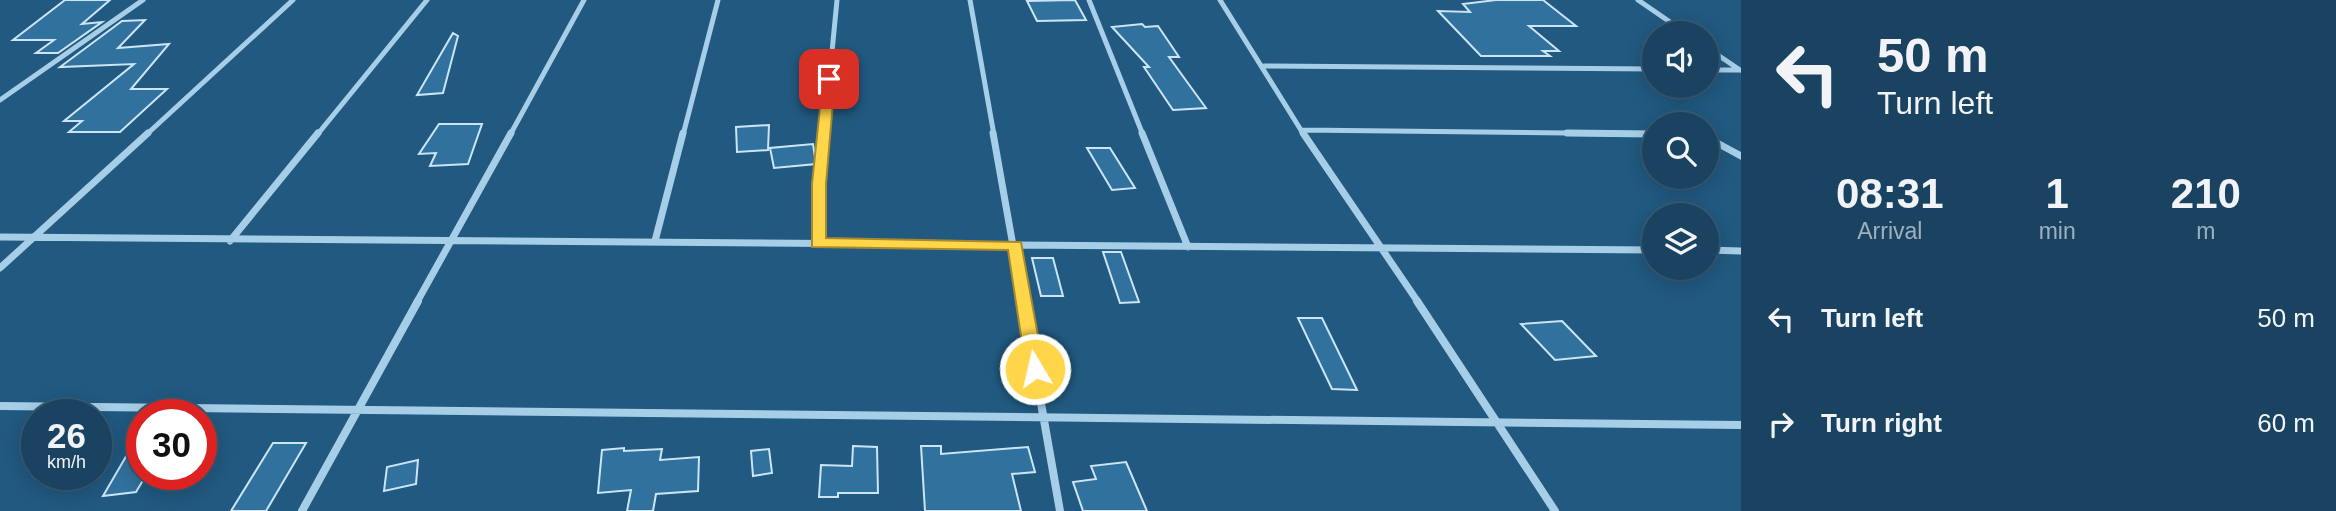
<!DOCTYPE html>
<html lang="en">
<head>
<meta charset="utf-8">
<style>
	body { margin:0; font-family:Arial,sans-serif; background:#264e69; color:#f1f3f6; height:100vh; display:flex; flex-direction:column; font-size:26px; white-space:nowrap }
	* { box-sizing:border-box; margin:0 }
	p { font-size:23px; color:#9fb0bd }
	.icon { flex:none; width:38px; height:38px; fill:none; stroke:currentColor; stroke-width:2; stroke-linecap:round; stroke-linejoin:round }
	.map { position:relative; flex:1; overflow:hidden }
	.details { display:flex; flex-direction:column; background:#194360; width:595px }
	.details>* { flex:none }
	.guide { background:#194360; color:#f1f3f6; overflow:hidden }
	.fabs { position:absolute; left:1642px; top:21px; display:grid; gap:14px }
	.fabs a { display:grid; place-items:center; width:77px; height:77px; border-radius:50%; background:#194360; box-shadow:0 4px 18px #0003,0 0 0 2px #375c75; font-size:35px }
	.speed { position:absolute; left:21px; top:399px; display:flex; gap:14px; font-size:35px; font-weight:700; text-align:center }
	.speed>* { display:grid; place-content:center; width:91px; height:91px; border-radius:50%; background:#194360; box-shadow:0 4px 18px #0003,0 0 0 2px #375c75; line-height:1 }
	.speed small { font-size:18px; font-weight:400 }
	.speed .limit { border:10px solid #d22; background:#fff; color:#111 }
	.pin { position:absolute; display:grid; place-items:center; width:60px; height:60px; color:#fff; margin:-30px; border-radius:14px; box-shadow:0 4px 10px #0006 }
	.me { position:absolute; width:77px; margin:-38px; rotate:351deg; stroke-linejoin:round; filter:drop-shadow(0 0 5px #0008) }
	.turn { display:flex; align-items:center; gap:24px; height:147px; padding:0 21px; font-size:32px }
	.turn .icon { width:91px; height:91px; stroke-width:2.5 }
	.turn b { display:block; font-size:49px; line-height:60px }
	.eta { display:flex; justify-content:space-evenly; align-items:center; height:119px; text-align:center }
	.eta b { font-size:42px; font-weight:700; line-height:49px }
	ul { padding:0; list-style:none }
	li { display:flex; align-items:center; gap:21px; height:105px; padding:0 21px }
	li div { flex:1 }
	li b { display:block; font-size:26px }
	li em { font-style:normal }
	main { display:flex; flex:1; min-height:0 }
	.map>svg:first-child { display:block }
	.building { fill:#31719d; stroke:#cbe5f6; stroke-width:2 }
	.lines { fill:none; stroke-linecap:round; stroke-linejoin:round }
	.minor-far2 { stroke:#a7cee7; stroke-width:5 }
	.minor-far1 { stroke:#a7cee7; stroke-width:7 }
	.minor { stroke:#a7cee7; stroke-width:8 }
	.route { fill:#ffd54a; stroke:#a68a30; stroke-width:2 }
</style>
</head>
<body>
<main>
<div class="map">
<svg width="1741" height="511" viewBox="0 0 1741 511">
	<rect width="100%" height="100%" fill="#215980"/>
	<path class="building" d="M65 0H110L82 24 102 22 58 53H36L54 40H13Z
		M1075 0 1086 20 1037 21 1027 1Z
		M1496 0H1543L1576 26H1529L1559 51H1543L1550 56H1481L1438 11 1470 12 1463 4Z
		M145 20 118 48 169 44 131 89H167L120 132H69L82 121H64L134 64 60 67 122 21Z
		M1142 24 1145 27 1158 26 1179 57H1169L1206 108 1173 110 1144 67H1149L1112 27Z
		M453 33 458 36 443 93 417 95Z
		M439 124H482L468 164 430 166 436 153 419 154Z
		M769 125 768 150 737 152 736 127Z
		M813 144 816 164 774 168 770 148Z
		M1087 148H1110L1135 188 1112 190Z
		M1103 252H1121L1139 302 1120 303Z
		M1032 258H1053L1063 296H1041Z
		M1298 318H1322L1357 390 1332 389Z
		M1562 321 1596 356 1555 360 1521 324Z
		M142 429V482L136 492 103 496Z
		M273 443H306L266 511H231Z
		M853 446 877 447 878 493H838V497H819L821 465 852 466Z
		M921 446H941V454L1028 447 1035 472 1012 474 1021 511H925Z
		M624 448V451L662 449 660 460 699 457 698 491 656 494 653 511H627L631 490 598 493 602 450Z
		M769 449 772 473 753 476 751 451Z
		M418 460 416 484 384 491 387 467Z
		M1126 462 1147 511H1083L1073 482 1096 479 1091 466Z"/>
	<g class="lines">
		<path class="minor-far2" d="M970 0 994 135
			M1089 0 1143 135
			M1220 0 1304 135
			M1638 0 1686 33
			M1706 47 1740 70
			M1264 66 1654 69
			M1706 70H1741
			M0 100 143 0
			M1301 130 1654 134
			M146 135 293 0
			M317 135 427 0
			M510 135 584 0
			M683 135 718 0
			M824 135 837 0"/>
		<path class="minor-far1" d="M993 133 1023 302
			M1142 133 1188 247
			M1303 133 1418 302
			M1567 133 1654 134
			M1706 137 1741 156
			M0 237 1654 250
			M230 241 318 133
			M655 241 683 133
			M818 243 824 133
			M1706 250 1741 251
			M0 268 148 133
			M417 302 511 133"/>
		<path class="minor" d="M1023 301 1060 511
			M1417 301 1555 511
			M0 406 1741 425
			M302 511 418 301"/>
	</g>
	<path class="route" d="M829 75 835 79 826 184V238L1021 242 1044 369 1041 374 1035 376 1026 369 1008 250 812 247V184L823 79Z"/>
</svg>
<div class="fabs">
<a><svg class="icon" aria-label="sound" viewBox="0 0 24 24"><path d="M4 9h4l5-4v14l-5-4H4zM17 9q2 3 0 6"/></svg></a>
<a><svg class="icon" aria-label="search" viewBox="0 0 24 24"><circle cx="10" cy="10" r="6"/><path d="M15 15l6 6"/></svg></a>
<a><svg class="icon" aria-label="layers" viewBox="0 0 24 24"><path d="M12 4l9 5-9 5-9-5zM3 14l9 5 9-5"/></svg></a>
</div>
<div class="speed"><div>26<small>km/h</small></div><div class="limit">30</div></div>
<div class="pin" style="left:829px;top:79px;background:#d93025"><svg class="icon" aria-label="arrive" viewBox="0 0 24 24"><path d="M6 21V4h12l-3 4 3 4H6"/></svg></div>
<svg class="me" style="left:1035px;top:369px" viewBox="-20 -20 40 40"><circle r="17" fill="#ffd54a" stroke="#fff" stroke-width="3"/><path d="M0-11L8 9 0 5-8 9z" fill="#fff"/></svg>
</div>
<section class="details">
<div class="guide">
<div class="turn"><svg class="icon" aria-label="left" viewBox="0 0 24 24"><path d="M17 20v-9H6M10 6l-5 5 5 5"/></svg><div><b>50 m</b>Turn left</div></div>
</div>
<div class="eta">
<div><b>08:31</b><p>Arrival</p></div>
<div><b>1</b><p>min</p></div>
<div><b>210</b><p>m</p></div>
</div>
<ul>
<li><svg class="icon" aria-label="left" viewBox="0 0 24 24"><path d="M17 20v-9H6M10 6l-5 5 5 5"/></svg><div><b>Turn left</b></div><em>50 m</em></li>
<li><svg class="icon" aria-label="right" viewBox="0 0 24 24"><path d="M7 20v-9h11M14 6l5 5-5 5"/></svg><div><b>Turn right</b></div><em>60 m</em></li>
</ul>
</section>
</main>
</body>
</html>
